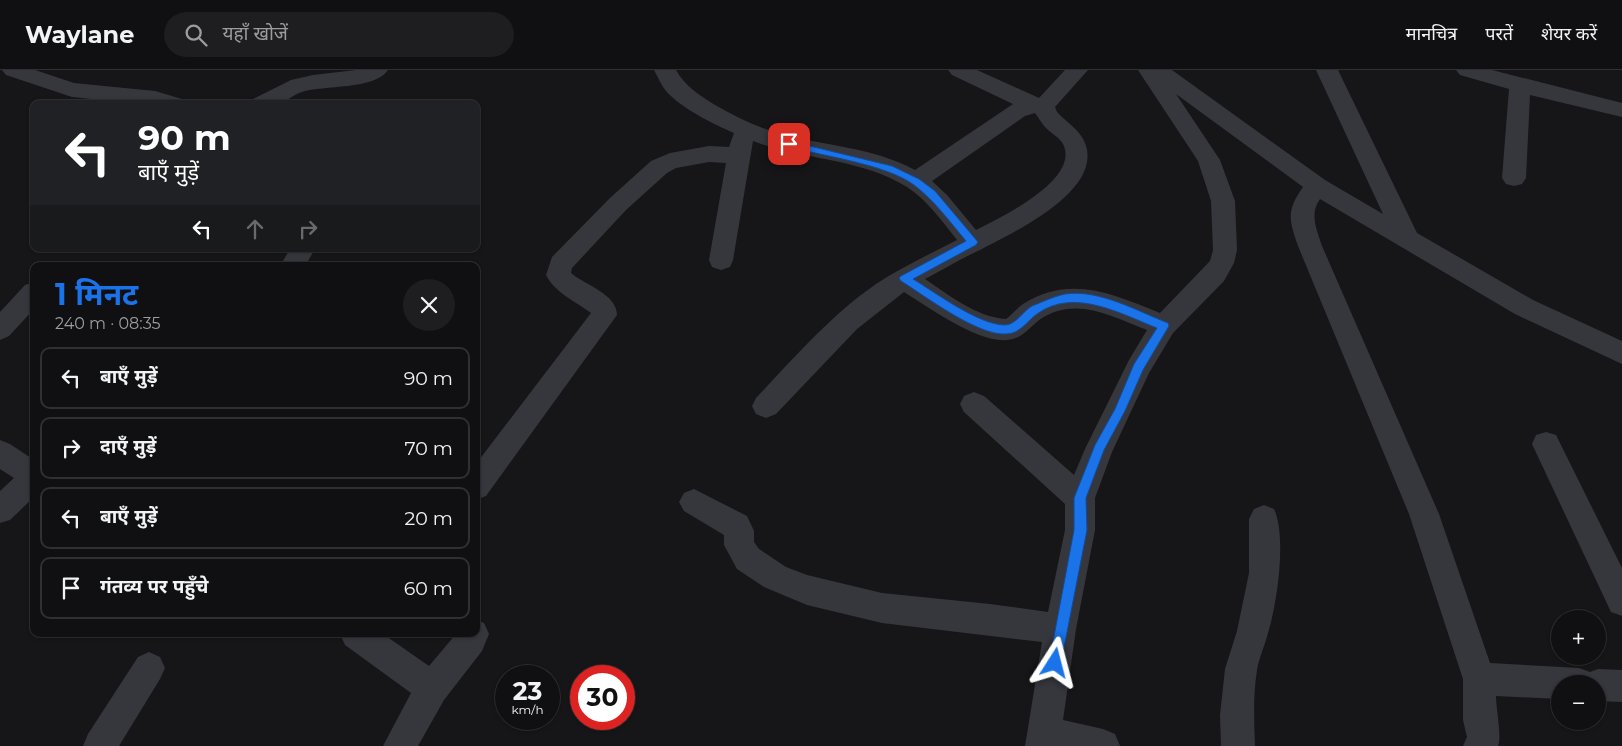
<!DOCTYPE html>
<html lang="hi">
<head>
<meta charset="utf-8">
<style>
	body { margin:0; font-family:Montserrat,"Noto Sans Devanagari",sans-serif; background:#1e1e20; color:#f1f3f6; height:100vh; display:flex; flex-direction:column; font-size:19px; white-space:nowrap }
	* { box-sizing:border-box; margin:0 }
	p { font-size:16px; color:#9c9d9f }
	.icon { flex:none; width:28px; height:28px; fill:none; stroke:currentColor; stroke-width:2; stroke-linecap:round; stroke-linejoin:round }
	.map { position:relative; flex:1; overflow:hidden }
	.side { position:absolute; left:30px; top:192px; width:450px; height:375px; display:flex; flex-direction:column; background:#101012; border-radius:10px; box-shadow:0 1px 4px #0004,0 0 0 1px #303032 }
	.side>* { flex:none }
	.hud { position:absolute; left:30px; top:30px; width:450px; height:152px; border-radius:10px; box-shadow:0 1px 4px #0004,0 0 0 1px #303032; background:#202124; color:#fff; overflow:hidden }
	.buttons { position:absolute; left:1551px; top:540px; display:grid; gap:10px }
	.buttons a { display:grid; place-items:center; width:55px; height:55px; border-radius:50%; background:#101012; box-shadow:0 1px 4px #0004,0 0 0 1px #303032; font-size:25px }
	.speed { position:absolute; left:495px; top:595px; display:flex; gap:10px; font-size:25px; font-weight:700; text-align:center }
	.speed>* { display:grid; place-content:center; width:65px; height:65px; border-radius:50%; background:#101012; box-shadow:0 1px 4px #0004,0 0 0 1px #303032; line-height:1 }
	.speed small { font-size:12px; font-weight:400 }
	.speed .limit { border:8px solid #d22; background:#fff; color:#111 }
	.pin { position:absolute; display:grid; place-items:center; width:42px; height:42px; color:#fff; margin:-21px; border-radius:10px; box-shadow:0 2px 8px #0006 }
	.me { position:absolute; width:55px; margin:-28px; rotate:9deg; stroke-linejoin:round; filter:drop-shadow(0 0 4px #0008) }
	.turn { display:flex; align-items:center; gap:18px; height:105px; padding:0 25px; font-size:22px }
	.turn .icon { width:65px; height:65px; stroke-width:2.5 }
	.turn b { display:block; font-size:35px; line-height:42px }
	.lanes { display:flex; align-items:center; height:48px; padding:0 25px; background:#0003; justify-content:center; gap:25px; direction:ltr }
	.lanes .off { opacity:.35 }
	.round { display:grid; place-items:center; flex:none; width:52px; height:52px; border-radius:26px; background:#1e1e20 }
	.headline { display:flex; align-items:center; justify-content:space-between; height:85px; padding:0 25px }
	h1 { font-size:30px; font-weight:700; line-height:38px; color:#1a73e8 }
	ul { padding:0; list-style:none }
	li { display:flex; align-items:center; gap:15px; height:62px; margin:0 10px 8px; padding:0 15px; border:2px solid #303032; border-radius:10px }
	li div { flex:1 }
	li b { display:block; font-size:19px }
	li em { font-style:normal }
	header { display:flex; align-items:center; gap:30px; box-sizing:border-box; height:70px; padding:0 25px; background:#101012; border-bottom:1px solid #303032 }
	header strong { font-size:24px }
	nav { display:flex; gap:28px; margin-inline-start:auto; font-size:18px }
	.search { width:350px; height:45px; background:#1e1e20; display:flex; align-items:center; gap:12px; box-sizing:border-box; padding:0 18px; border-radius:28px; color:#9c9d9f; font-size:19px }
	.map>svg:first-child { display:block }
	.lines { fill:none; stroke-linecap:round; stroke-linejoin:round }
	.minor { fill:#36373d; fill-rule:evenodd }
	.route { fill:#1a73e8; stroke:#114b97 }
</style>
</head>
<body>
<header>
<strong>Waylane</strong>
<div class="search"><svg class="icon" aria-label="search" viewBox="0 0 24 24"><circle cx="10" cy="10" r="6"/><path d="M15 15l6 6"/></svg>यहाँ खोजें</div>
<nav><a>मानचित्र</a><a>परतें</a><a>शेयर करें</a></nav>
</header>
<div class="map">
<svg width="1622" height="676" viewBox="0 0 1622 676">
	<rect width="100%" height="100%" fill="#161618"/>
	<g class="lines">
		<path class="minor" d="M2 0H35L74 13 155 21 182 29 185 34H139L72 27 6 5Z
			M356 0H388C375 20 323 15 302 22 294 24 286 32 278 34 270 36 259 34 250 34L253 29 291 10 313 5Z
			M654 0H676C685 16 699 25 715 35 735 46 756 57 778 63 823 76 873 77 915 100L1013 34 952 5 948 0H977L1039 28 1065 0H1088L1055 37 1057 42C1067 53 1082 61 1086 76 1100 122 1014 162 982 179 962 188 944 199 925 209 949 225 976 247 1006 249 1012 245 1017 238 1023 234 1070 204 1114 224 1160 243L1210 191 1213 180 1211 131 1198 91 1138 0H1172L1325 110 1383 144 1316 0H1338L1417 163 1533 230 1622 271V294L1515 244 1320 129C1309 144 1317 160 1322 176L1439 444 1490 593 1579 598 1590 602 1598 599 1622 600V632L1598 631V614H1560V629L1496 626C1496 639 1502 667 1498 676H1463L1467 667 1463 650V609L1409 444 1298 176C1289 150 1286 141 1303 117L1176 24 1220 90 1235 131 1237 180 1234 193 1224 211 1173 263 1149 303 1112 382 1095 428V460L1076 559 1063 650 1103 659 1115 664 1120 676H1025L1042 572 882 553 807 535 764 517 737 499 724 475V465L684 441 679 432 684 423 694 419 747 446 754 461V472L759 479 786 497 807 505 882 523 990 534 1048 542 1065 460V434L964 342 960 334 964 326 974 322 984 326 1074 405 1085 379 1129 290 1147 260C1113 247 1077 226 1042 248 1030 256 1023 269 1007 270 978 273 928 237 904 222L857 259 776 344 766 348 756 344 752 336 756 328C794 288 831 245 876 214 902 197 930 184 957 170 942 151 927 130 907 117 861 88 802 90 753 71L733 190 730 197 721 200 712 197 709 190 726 93 709 92 676 98 667 103 626 140 572 198 571 203C585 215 617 224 617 245L486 426 476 430V394L591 243C575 231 555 223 546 205L552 187 610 128 651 91 670 83 709 76 729 77 734 63C713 54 681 38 666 21 661 15 658 7 654 0ZM1035 43C1039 48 1042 54 1046 58 1051 63 1060 68 1063 74 1081 109 1000 148 976 160L947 125 932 111 1025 46Z
			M1456 0H1492L1622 33V47L1530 25 1526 108 1522 114 1514 116 1506 114 1502 108 1509 19 1460 5Z
			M290 179H315L305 196H280Z
			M34 212V239L9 266 0 270V242L25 215Z
			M1546 362 1556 365 1622 498V546L1611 542 1532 374 1536 365Z
			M0 370 10 374 34 390V427L10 450 0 453V421L14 408 0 399Z
			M1264 435 1274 439C1287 467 1277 534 1268 563 1265 575 1259 588 1257 600 1253 625 1254 651 1255 676H1221L1220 645 1225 599 1237 561 1249 503V449L1254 439Z
			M476 550 484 553 489 564 482 581 444 630 418 676H383L411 623 345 575 340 564H383L429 596 456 564H476Z
			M149 582 160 587 165 598 160 609 119 676H83L88 664 138 587Z"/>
	</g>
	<path class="route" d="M789 71 892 96 919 109 935 121 978 172 976 175 913 209C936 223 979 255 1005 255 1016 255 1023 241 1032 236 1042 232 1055 226 1065 224 1099 219 1137 241 1168 253L1169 256 1143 300 1125 341 1104 380 1086 428 1087 460 1060 598 1055 600 1051 598 1049 593 1074 460V428L1095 375 1115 339 1134 294 1157 258C1121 244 1074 217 1037 244 1027 251 1020 264 1006 264 978 266 925 226 901 211L899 208 901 206 966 171C950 152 934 130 914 115 886 94 821 86 786 76V72Z"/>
</svg>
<div class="buttons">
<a>+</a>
<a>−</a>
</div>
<div class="speed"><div>23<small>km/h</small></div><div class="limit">30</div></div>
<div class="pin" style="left:789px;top:74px;background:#d93025"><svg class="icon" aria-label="arrive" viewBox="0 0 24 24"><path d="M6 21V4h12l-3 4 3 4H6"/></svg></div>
<svg class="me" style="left:1055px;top:593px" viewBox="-20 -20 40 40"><path d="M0-17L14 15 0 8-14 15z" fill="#1a73e8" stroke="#fff" stroke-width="4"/></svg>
<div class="hud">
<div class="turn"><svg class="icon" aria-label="left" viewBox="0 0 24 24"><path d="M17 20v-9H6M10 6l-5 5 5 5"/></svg><div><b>90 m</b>बाएँ मुड़ें</div></div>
<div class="lanes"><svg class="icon" aria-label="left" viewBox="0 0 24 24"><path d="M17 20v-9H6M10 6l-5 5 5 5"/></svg><svg class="icon off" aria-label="ahead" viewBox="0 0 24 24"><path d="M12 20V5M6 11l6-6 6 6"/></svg><svg class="icon off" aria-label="right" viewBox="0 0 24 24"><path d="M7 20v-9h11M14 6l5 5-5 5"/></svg></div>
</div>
<section class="side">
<div class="headline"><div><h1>1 मिनट</h1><p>240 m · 08:35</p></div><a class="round"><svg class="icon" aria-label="close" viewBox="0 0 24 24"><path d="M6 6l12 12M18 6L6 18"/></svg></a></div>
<ul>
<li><svg class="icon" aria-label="left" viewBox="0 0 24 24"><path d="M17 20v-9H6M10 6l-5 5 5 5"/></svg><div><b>बाएँ मुड़ें</b></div><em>90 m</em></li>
<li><svg class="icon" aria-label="right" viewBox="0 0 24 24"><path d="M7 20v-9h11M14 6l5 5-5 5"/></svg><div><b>दाएँ मुड़ें</b></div><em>70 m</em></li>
<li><svg class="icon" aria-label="left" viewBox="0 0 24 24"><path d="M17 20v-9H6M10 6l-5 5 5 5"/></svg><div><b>बाएँ मुड़ें</b></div><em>20 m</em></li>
<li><svg class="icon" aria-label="arrive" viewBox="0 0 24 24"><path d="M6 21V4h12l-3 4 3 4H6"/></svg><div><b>गंतव्य पर पहुँचे</b></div><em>60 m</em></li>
</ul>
</section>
</div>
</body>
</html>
